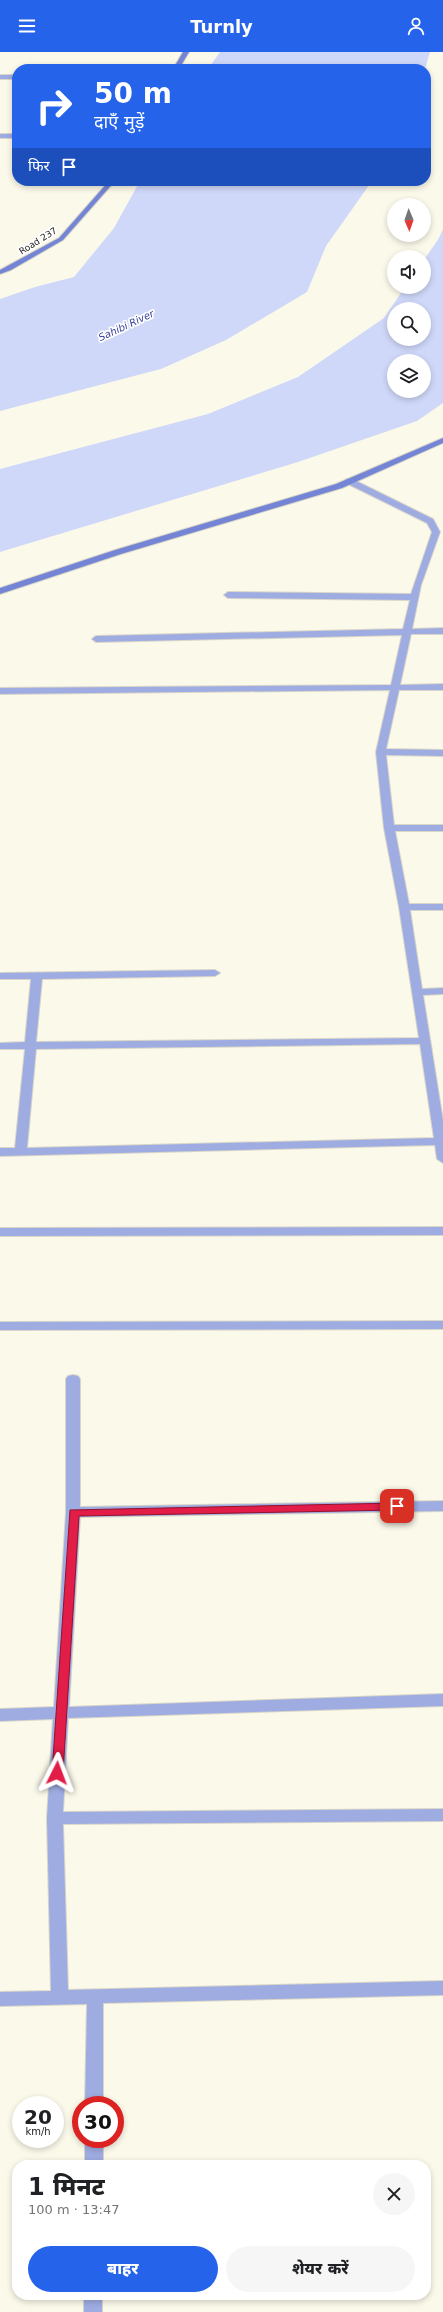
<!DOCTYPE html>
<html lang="hi">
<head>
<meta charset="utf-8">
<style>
	body { margin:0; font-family:"DejaVu Sans","Noto Sans Devanagari",sans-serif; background:#f6f6f6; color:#202124; height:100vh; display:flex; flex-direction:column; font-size:15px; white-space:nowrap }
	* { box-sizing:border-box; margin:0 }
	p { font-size:13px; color:#757577 }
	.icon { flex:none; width:22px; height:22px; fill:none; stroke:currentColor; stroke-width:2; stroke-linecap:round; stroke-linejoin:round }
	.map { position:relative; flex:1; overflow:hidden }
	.side { position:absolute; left:12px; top:2108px; width:419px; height:140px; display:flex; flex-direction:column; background:#fff; border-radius:16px; box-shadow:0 2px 6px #0003 }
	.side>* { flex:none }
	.banner { position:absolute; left:12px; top:12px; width:419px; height:122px; border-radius:16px; box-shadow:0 2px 6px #0003; background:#2563eb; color:#fff; overflow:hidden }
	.needle { width:26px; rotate:178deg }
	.tools { position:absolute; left:387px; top:146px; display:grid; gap:8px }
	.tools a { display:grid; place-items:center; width:44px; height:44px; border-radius:50%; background:#fff; box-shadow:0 2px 6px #0003; font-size:20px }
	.speed { position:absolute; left:12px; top:2044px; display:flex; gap:8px; font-size:20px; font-weight:700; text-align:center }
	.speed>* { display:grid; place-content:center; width:52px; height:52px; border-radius:50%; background:#fff; box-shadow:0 2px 6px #0003; line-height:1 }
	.speed small { font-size:10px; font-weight:400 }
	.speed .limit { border:6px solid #d22; background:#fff; color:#111 }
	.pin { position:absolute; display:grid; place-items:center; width:34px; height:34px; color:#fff; margin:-17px; border-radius:8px; box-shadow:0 2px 6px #0006 }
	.me { position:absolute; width:44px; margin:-22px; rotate:3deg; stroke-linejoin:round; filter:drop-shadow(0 0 3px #0008) }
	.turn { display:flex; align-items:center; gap:14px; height:84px; padding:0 16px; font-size:18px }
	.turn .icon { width:52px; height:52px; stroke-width:2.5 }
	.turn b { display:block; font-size:28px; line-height:34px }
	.then { display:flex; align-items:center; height:38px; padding:0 16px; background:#0003; gap:8px; font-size:15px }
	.round { display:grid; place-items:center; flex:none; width:42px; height:42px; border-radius:21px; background:#f6f6f6 }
	.summary { display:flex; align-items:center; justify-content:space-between; height:68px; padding:0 16px }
	h1 { font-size:24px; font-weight:800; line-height:30px }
	.button { display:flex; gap:8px; margin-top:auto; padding:8px 16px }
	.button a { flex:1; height:46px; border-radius:24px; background:#2563eb; color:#fff; font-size:16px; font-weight:800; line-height:46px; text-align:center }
	.button a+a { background:#f6f6f6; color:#202124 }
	header { display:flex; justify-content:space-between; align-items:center; height:52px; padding:0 16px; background:#2563eb; color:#fff; font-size:18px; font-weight:800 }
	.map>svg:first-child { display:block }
	.water { fill:#cfd8f9; fill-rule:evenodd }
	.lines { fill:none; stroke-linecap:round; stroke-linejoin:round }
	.street-casing { stroke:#d8d6c9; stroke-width:2 }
	.secondary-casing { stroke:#d8d6c9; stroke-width:2 }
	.street { fill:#9face2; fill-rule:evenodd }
	.secondary { fill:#7585d5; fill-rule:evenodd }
	.route { fill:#e11d48; stroke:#92132f }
	.labels { text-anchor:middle; stroke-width:3.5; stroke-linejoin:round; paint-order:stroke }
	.far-street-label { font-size:9px; fill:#1f1e19; stroke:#fff }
	.far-water-label { font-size:10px; font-style:italic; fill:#363f9b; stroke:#fff }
</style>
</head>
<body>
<header><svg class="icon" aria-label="menu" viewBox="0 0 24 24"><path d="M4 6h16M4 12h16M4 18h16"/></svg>Turnly<svg class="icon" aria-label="person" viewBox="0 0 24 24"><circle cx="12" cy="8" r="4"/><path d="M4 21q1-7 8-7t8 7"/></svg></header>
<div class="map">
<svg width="443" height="2260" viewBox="0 0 443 2260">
	<rect width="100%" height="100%" fill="#fbf9ea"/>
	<path class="water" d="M220 0H430L425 17H208Z
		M140 129H372L326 194 307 240 226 288 161 317 0 359V247L35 235 74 225 114 176Z
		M443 177V351L417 369 298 410 0 500V417L208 362 298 325 384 266 405 235H424V208L439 186ZM394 257H424V287H394ZM394 309H424V339H394Z"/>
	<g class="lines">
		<defs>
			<path id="street" d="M0 23H17V27H0Z
				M0 82H17V86H0Z
				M346 427H352L433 467 440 480 421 533 412 577 443 576V582H411L400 633 443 632V638H399L386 697 443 698V704L386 703 394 773H443V779H395L409 852H443V858H410L422 937 443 936V942L423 943 443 1069V1111L437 1107 435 1093 0 1104V1096H15L25 997H0V991L25 990 31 927H0V921L215 918 220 921 215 924 42 927 36 990 419 986 399 855 384 776 376 700 390 638 0 642V636L391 633 402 583 96 590 92 587 96 584 403 577 410 548 228 546 224 543 228 540 411 542 432 480 427 471 346 431ZM420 992 434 1086 27 1096 36 997Z
				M443 1175V1183L0 1184V1176Z
				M443 1269V1277L0 1278V1270Z
				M73 1323 78 1324 80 1327V1455L443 1449V1459L80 1465 69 1655 443 1642V1654L68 1666 63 1760 443 1757V1769L63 1772 68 1938 443 1929V1943L103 1951V2053H85L87 1952 0 1954V1940L51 1939 47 1766 53 1667 0 1669V1657L54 1655 66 1460V1327L68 1324Z
				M85 2087H103V2113H85Z
				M84 2243H102V2260H84Z"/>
			<path id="secondary" d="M183 0H189L179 17H173Z
				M109 129H115L63 188 11 218 0 222V218L59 186Z
				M443 386V391L342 436 121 502 0 542V536L115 498 336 432Z"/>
		</defs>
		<use href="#street" class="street-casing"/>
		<use href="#secondary" class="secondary-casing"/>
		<use href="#street" class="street"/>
		<use href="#secondary" class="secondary"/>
	</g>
	<path class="route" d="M397 1451 402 1454 397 1458 79 1464 63 1721 57 1726 53 1724 52 1721 70 1458Z"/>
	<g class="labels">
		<g class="far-street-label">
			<text transform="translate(38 189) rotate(-32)" y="3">Road 237</text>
		</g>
		<g class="far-water-label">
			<text transform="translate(126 273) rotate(-25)" y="4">Sahibi River</text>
		</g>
	</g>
</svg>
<div class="tools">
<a><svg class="needle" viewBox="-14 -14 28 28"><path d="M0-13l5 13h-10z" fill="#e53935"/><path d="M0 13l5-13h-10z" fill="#757577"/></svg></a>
<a><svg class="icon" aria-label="sound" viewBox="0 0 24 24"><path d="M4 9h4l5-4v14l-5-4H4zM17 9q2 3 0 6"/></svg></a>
<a><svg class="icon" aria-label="search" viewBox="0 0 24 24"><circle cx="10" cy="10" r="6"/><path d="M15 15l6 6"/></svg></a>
<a><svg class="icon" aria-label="layers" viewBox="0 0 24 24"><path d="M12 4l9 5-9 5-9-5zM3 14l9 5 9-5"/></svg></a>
</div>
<div class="speed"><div>20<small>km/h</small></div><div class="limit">30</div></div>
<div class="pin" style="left:397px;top:1454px;background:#d93025"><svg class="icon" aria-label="arrive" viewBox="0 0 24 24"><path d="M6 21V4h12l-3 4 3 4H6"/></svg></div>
<svg class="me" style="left:57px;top:1721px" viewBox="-20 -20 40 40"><path d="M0-17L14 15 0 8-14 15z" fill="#e11d48" stroke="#fff" stroke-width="4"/></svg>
<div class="banner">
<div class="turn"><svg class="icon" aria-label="right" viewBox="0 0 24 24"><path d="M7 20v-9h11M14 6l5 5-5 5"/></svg><div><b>50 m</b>दाएँ मुड़ें</div></div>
<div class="then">फिर<svg class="icon" aria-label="arrive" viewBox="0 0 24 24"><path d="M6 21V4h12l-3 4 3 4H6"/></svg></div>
</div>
<section class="side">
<div class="summary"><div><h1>1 मिनट</h1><p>100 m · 13:47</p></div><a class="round"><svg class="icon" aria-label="close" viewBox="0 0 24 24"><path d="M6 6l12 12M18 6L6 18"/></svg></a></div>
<div class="button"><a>बाहर</a><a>शेयर करें</a></div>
</section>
</div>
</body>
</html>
